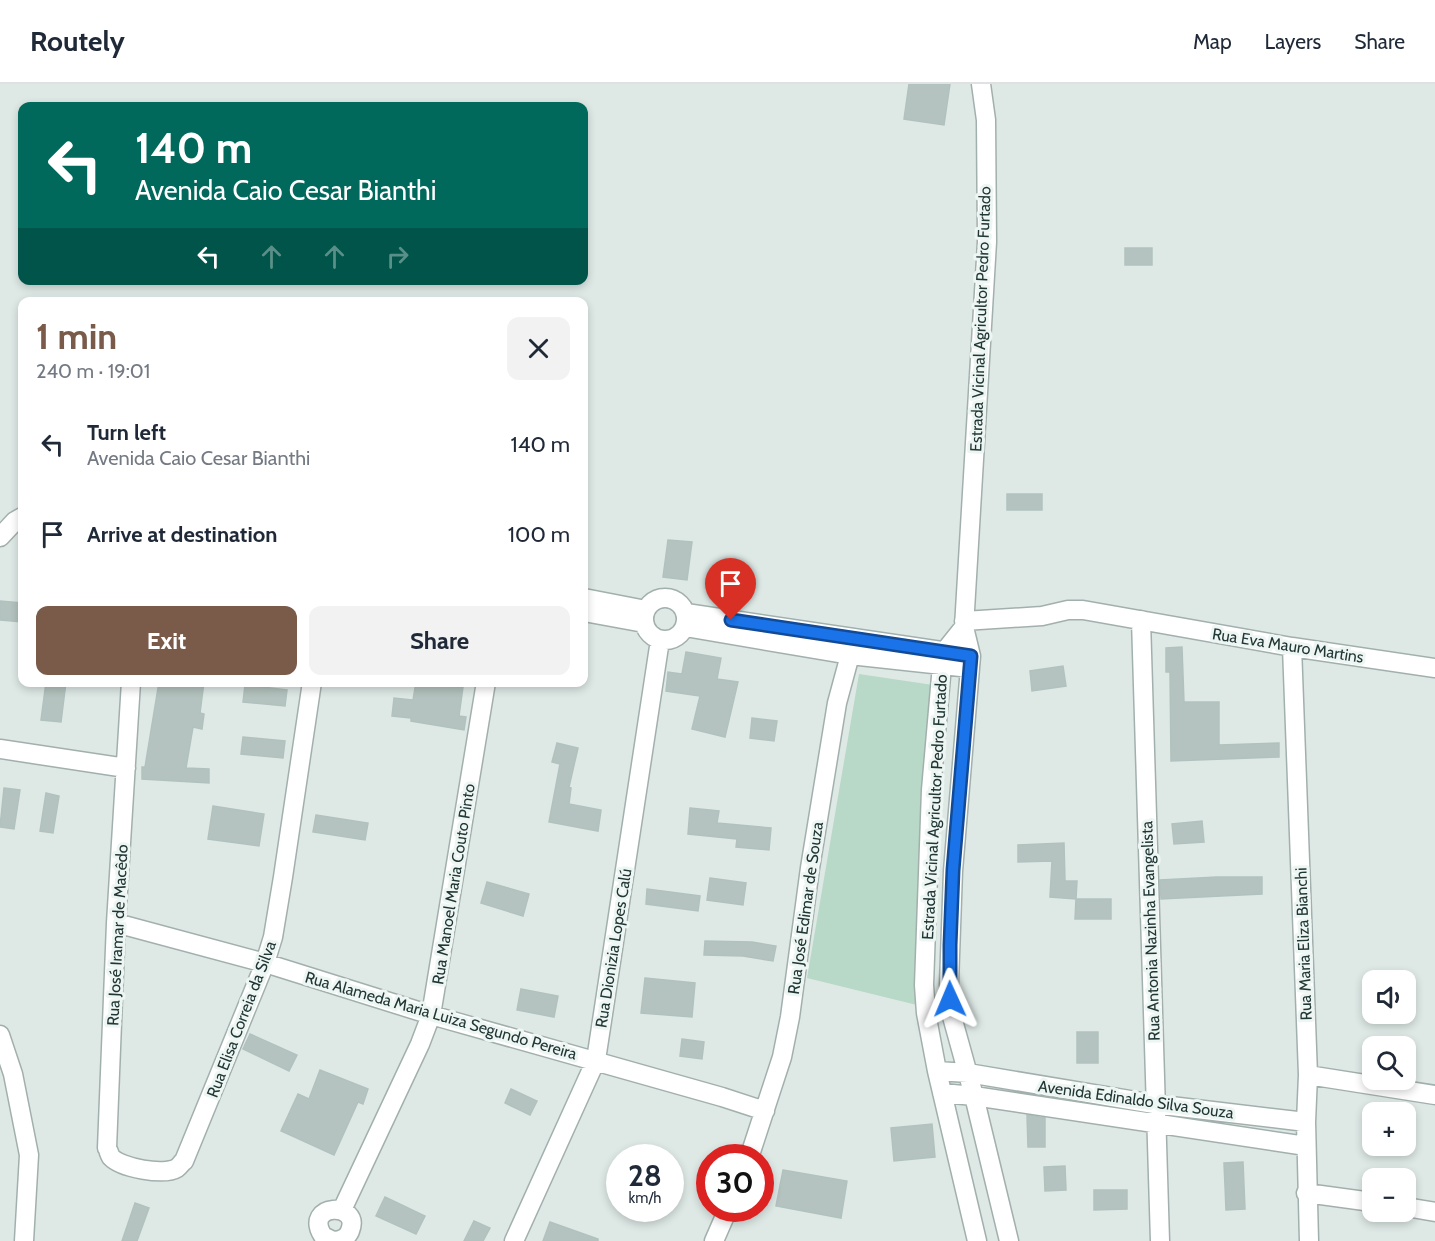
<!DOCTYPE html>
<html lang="en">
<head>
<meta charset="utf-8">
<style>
	body { margin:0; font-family:Cabin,sans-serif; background:#f2f2f3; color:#1f2937; height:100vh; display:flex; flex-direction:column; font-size:22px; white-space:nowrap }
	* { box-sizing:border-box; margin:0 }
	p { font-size:20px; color:#747a83 }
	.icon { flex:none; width:33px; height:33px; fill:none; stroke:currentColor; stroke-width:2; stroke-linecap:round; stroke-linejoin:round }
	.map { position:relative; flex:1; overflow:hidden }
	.panel { position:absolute; left:18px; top:213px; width:570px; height:390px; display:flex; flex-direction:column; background:#fff; border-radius:12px; box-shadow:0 3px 9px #0003 }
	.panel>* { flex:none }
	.guide { position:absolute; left:18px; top:18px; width:570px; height:183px; border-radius:12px; box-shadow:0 3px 9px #0003; background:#00695c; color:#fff; overflow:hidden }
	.buttons { position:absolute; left:1362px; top:886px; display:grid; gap:12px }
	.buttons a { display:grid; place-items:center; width:54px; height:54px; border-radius:12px; background:#fff; box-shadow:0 3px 9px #0003; font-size:30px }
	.speed { position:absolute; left:606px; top:1060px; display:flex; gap:12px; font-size:30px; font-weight:700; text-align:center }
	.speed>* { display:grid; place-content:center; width:78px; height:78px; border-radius:50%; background:#fff; box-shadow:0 3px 9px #0003; line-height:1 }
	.speed small { font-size:15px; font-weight:400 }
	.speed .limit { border:9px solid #d22; background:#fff; color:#111 }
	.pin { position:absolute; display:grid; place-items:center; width:51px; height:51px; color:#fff; margin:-62px -26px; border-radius:50% 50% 50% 0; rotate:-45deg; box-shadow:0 0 6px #0007 }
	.pin .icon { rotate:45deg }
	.me { position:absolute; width:66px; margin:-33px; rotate:359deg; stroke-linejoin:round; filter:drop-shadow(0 0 4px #0008) }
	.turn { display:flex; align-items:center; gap:21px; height:126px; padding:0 18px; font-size:27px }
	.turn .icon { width:78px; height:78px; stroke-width:2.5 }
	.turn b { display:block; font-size:42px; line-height:51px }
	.lanes { display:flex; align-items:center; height:57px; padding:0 18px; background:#0003; justify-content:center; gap:30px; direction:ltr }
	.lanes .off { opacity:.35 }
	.round { display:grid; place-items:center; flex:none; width:63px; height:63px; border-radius:12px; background:#f2f2f3 }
	.headline { display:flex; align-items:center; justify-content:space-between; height:102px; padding:0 18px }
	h1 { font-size:36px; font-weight:800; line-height:45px; color:#7a5a48 }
	.primary-button { display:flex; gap:12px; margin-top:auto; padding:12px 18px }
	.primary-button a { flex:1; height:69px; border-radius:12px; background:#7a5a48; color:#fff; font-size:24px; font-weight:800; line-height:69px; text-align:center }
	.primary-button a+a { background:#f2f2f3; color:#1f2937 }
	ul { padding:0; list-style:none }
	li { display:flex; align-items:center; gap:18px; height:90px; padding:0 18px }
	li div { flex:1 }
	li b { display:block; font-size:22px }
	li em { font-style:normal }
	header { display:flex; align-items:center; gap:36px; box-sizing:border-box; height:84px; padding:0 30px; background:#fff; border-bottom:2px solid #e0e1e3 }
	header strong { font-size:28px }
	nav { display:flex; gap:33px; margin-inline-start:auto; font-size:21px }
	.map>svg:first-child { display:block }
	.green { fill:#b8d9c7 }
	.building { fill:#b4c3bf; stroke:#b1c2be; stroke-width:1.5 }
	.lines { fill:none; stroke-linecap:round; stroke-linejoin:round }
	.minor-casing { stroke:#a2b0ad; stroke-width:21 }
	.minor { stroke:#fff; stroke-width:18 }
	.route-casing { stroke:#114b97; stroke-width:15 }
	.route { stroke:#1a73e8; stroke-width:10 }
	.labels { text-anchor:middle; stroke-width:6; stroke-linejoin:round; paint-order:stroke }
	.street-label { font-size:16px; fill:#213735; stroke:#eef6f3 }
</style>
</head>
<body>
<header>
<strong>Routely</strong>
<nav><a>Map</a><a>Layers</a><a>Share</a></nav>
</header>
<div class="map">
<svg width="1435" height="1157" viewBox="0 0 1435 1157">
	<rect width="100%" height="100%" fill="#dee9e6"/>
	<path class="green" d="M859 590 940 602 925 923 807 894Z"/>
	<path class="building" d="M909 0H950L944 41 904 35Z
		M1125 164H1152V181H1125Z
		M1007 410H1042V426H1007Z
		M668 456 692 458 687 496 663 493Z
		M0 517 22 519V538L0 536Z
		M1182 563 1184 618H1219V661L1279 659V673L1171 677 1170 588H1166V564Z
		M686 568 721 574 717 595 738 598 725 653 692 645 700 612 666 607 668 588 682 590Z
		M1063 582 1066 602 1032 607 1030 587Z
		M46 598H66L61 638 41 636Z
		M159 598H204L200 629 204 630 202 645 193 643 186 684 209 685V699L142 695V683H145Z
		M416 598 463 603 459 632 466 633 464 646 411 637V634L392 632 394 614 413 616Z
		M245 601 287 606 285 622 243 618Z
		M752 634 777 637 774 657 750 654Z
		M243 653 285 657 283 674 241 670Z
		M557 659 578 664 569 703 571 704 569 720 601 726 598 747 549 738 560 680 552 678Z
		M4 704 20 706 14 745 0 743Z
		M46 709 59 712 53 749 40 747Z
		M213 722 264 730 259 762 208 755Z
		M690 724 719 727 717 739 771 744 769 766 736 763 737 755 688 750Z
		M316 731 368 739 365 756 313 748Z
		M1202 737 1204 758 1174 760 1172 740Z
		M1064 759 1065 797H1077L1076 815 1050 813 1052 777 1018 778V761Z
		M1217 793H1262V810L1161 815 1160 796Z
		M710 794 746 799 743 821 707 816Z
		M487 798 529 810 523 832 481 819Z
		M647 805 700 812 698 827 646 820Z
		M1076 815H1111V835H1075Z
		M705 857 752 858 776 862 773 877 743 872 704 871Z
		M645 894 695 899 692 933 641 929Z
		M521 905 558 912 554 933 517 926Z
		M1077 948H1098V979H1077Z
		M250 950 297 971 289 987 243 965Z
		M682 955 704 958 702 975 680 972Z
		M320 986 368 1005 363 1020 358 1018 334 1071 281 1047 298 1010 309 1015Z
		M511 1005 537 1017 530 1031 505 1019Z
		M1027 1031 1045 1034V1063H1028Z
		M932 1040 935 1073 894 1077 891 1044Z
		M1243 1078 1245 1125 1226 1126 1224 1079Z
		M1065 1082 1066 1106 1045 1107 1044 1083Z
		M783 1086 847 1097 841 1134 776 1122Z
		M1094 1106H1127V1125L1094 1126Z
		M385 1113 425 1132 416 1150 376 1132Z
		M135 1119 149 1124 137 1157H122Z
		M474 1137 490 1144 483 1157H464Z
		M550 1138 598 1155V1157H543Z"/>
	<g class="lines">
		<defs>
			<path id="minor" d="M981 0 986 36 987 158 964 543 971 572 953 787 949 900 951 929 974 1012 1009 1157
				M0 453 15 437 22 433
				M644 535a21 21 0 1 1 42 0a21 21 0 1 1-42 0Z
				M584 514 646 526
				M584 528 644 539
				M686 529 955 569
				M1141 536 1160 1157
				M964 537 1042 532 1068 526H1083L1292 563 1435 584
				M685 543 850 571 970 584
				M964 543 944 568 942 581 931 706 924 901 926 929 937 987 977 1157
				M1292 563 1308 991 1306 1038 1309 1157
				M131 598 116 839 107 1064C108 1065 110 1072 111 1073 121 1084 164 1092 177 1084 180 1082 181 1079 184 1077L265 879 273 853 283 793 312 598
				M0 665 126 684
				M116 839 265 879 431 931 722 1013 765 1027
				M0 951 13 990 29 1071 24 1157
				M937 987 968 989 1154 1020 1306 1038
				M1308 991 1435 1011
				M942 1009 974 1012 1306 1062
				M749 1074 782 973 790 933 810 784 837 619 850 571
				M1306 1109 1372 1118
				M1406 1123 1435 1128
				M342 1126 420 960 431 931 486 598
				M333 1157 323 1152C302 1119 362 1117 350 1147 347 1154 342 1156 335 1157
				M514 1157 596 976 660 556
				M714 1157 728 1125"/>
		</defs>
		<use href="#minor" class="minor-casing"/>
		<use href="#minor" class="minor"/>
	</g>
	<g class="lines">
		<defs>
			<path id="route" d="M731 536 971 572 953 786 950 861V915"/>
		</defs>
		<use href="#route" class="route-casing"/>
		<use href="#route" class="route"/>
	</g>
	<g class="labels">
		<g class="street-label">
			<text transform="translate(980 235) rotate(-88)" y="6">Estrada Vicinal Agricultor Pedro Furtado</text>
			<text transform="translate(1288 561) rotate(9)" y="6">Rua Eva Mauro Martins</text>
			<text transform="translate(934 723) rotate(-87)" y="6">Estrada Vicinal Agricultor Pedro Furtado</text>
			<text transform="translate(453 800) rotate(-81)" y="6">Rua Manoel Maria Couto Pinto</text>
			<text transform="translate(805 824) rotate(-82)" y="6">Rua José Edimar de Souza</text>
			<text transform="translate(1150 847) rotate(-92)" y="6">Rua Antonia Nazinha Evangelista</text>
			<text transform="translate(117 851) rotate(-87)" y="6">Rua José Iramar de Macêdo</text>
			<text transform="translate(1303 860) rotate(-92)" y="6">Rua Maria Eliza Bianchi</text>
			<text transform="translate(613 864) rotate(-81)" y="6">Rua Dionizia Lopes Calú</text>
			<text transform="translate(441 931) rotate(16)" y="6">Rua Alameda Maria Luiza Segundo Pereira</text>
			<text transform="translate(241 935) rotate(-69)" y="6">Rua Elisa Correia da Silva</text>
			<text transform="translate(1136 1015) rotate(8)" y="6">Avenida Edinaldo Silva Souza</text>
		</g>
	</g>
</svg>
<div class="buttons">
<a><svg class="icon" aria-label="sound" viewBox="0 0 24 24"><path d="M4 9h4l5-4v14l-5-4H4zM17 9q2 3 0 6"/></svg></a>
<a><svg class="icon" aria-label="search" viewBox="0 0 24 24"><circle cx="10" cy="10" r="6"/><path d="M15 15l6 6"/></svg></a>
<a>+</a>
<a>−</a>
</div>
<div class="speed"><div>28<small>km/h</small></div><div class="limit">30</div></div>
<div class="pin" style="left:731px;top:536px;background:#d93025"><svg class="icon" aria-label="arrive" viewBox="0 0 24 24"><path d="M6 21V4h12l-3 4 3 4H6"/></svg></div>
<svg class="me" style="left:950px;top:915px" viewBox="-20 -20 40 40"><path d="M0-17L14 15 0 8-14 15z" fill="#1a73e8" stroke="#fff" stroke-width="4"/></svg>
<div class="guide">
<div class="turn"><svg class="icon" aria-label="left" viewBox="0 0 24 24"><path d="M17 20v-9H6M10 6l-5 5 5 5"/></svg><div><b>140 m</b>Avenida Caio Cesar Bianthi</div></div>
<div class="lanes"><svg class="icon" aria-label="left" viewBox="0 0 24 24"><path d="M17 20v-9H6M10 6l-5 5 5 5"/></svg><svg class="icon off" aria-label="ahead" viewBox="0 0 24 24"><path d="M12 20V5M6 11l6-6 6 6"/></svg><svg class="icon off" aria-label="ahead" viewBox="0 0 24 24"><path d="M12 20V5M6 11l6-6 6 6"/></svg><svg class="icon off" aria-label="right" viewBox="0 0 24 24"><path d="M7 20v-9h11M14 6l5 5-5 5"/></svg></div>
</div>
<section class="panel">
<div class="headline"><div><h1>1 min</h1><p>240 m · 19:01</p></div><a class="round"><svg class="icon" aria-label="close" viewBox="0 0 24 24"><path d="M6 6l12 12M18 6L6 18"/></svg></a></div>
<ul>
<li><svg class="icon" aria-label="left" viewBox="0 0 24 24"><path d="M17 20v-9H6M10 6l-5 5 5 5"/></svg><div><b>Turn left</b><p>Avenida Caio Cesar Bianthi</p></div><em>140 m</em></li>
<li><svg class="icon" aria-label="arrive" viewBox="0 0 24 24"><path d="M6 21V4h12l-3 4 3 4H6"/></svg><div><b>Arrive at destination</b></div><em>100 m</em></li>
</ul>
<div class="primary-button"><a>Exit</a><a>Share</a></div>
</section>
</div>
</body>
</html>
